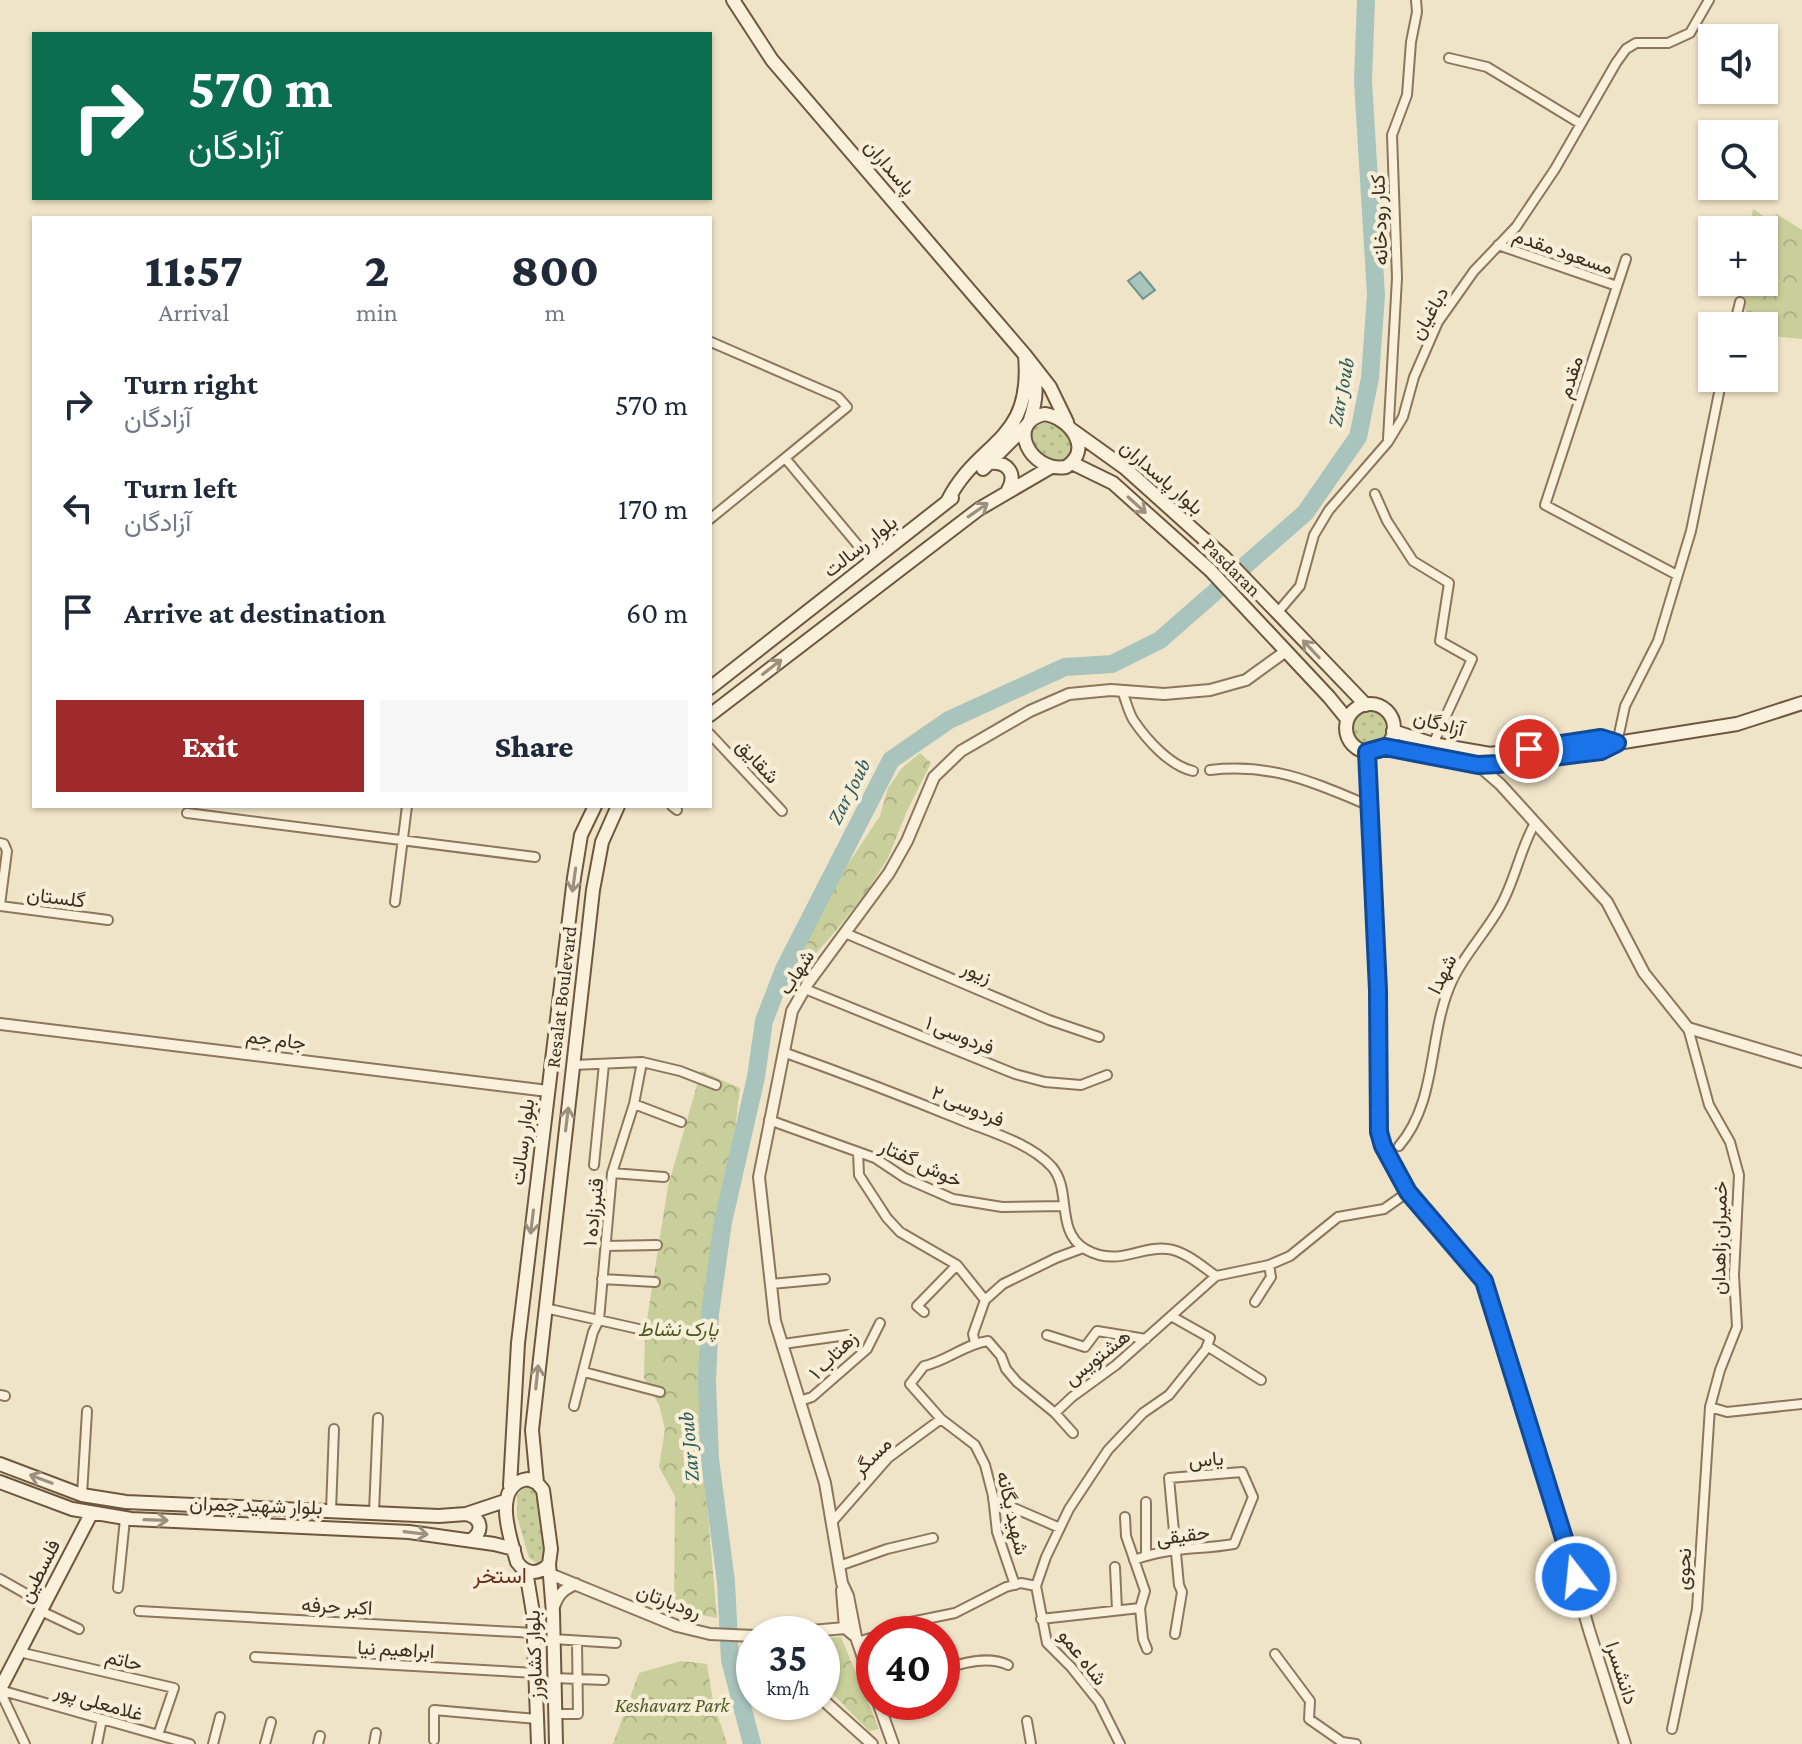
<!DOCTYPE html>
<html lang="en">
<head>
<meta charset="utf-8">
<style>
	body { margin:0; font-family:"Crimson Pro",Vazirmatn,serif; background:#f6f6f7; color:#1f2937; height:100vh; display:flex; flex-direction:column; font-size:30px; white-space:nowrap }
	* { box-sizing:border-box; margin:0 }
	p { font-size:26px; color:#747a83 }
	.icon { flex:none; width:44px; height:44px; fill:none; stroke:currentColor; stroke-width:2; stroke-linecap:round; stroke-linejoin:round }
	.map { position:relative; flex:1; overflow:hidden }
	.sheet { position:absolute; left:32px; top:216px; width:680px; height:592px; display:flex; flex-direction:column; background:#fff; border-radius:0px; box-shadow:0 2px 6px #0004 }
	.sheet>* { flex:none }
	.top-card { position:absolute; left:32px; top:32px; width:680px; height:168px; border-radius:0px; box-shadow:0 2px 6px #0004; background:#0b6e4f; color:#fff; overflow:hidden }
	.buttons { position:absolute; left:1698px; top:24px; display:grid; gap:16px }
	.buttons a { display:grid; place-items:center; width:80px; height:80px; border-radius:0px; background:#fff; box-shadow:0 2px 6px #0004; font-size:40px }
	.speed { position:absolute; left:736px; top:1616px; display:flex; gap:16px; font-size:40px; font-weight:700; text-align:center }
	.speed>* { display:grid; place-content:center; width:104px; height:104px; border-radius:50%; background:#fff; box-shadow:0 2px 6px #0004; line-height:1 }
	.speed small { font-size:20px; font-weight:400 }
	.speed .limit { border:12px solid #d22; background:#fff; color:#111 }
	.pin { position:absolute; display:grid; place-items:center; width:68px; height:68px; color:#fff; margin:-34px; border:4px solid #fff; border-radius:50%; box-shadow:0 2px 8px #0007 }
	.me { position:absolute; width:88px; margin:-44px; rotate:344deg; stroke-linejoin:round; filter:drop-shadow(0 0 6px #0008) }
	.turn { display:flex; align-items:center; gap:28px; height:168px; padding:0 24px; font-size:36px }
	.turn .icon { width:104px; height:104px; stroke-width:2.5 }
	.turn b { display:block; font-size:56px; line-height:68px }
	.eta { display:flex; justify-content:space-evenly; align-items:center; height:136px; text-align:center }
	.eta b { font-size:48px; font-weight:800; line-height:56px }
	.action { display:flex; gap:16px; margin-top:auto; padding:16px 24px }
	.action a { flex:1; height:92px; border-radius:0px; background:#9e2a2b; color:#fff; font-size:32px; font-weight:800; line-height:92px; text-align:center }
	.action a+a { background:#f6f6f7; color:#1f2937 }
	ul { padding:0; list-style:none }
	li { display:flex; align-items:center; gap:24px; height:104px; padding:0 24px }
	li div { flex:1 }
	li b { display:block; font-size:30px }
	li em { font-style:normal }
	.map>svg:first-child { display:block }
	.grass { fill:url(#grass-dots) }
	.forest { fill:url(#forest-crowns) }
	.water { fill:#a9c4bc; stroke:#6f938a; stroke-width:2 }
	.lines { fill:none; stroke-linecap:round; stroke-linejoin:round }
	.river { stroke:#a9c4bc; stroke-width:18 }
	.minor-casing { stroke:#8d765c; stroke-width:12 }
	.tertiary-casing { stroke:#8d765c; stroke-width:14 }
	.secondary-casing { stroke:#6f573f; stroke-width:16 }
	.minor { stroke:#faf1dc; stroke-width:8 }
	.tertiary { stroke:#faf1dc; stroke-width:10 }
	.secondary { stroke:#faf1dc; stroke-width:12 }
	.oneway { stroke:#9c907e }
	.route-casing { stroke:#114b97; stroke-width:20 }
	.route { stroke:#1a73e8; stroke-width:14 }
	.labels { text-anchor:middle; stroke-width:8; stroke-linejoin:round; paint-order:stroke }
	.street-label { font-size:20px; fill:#3d2e20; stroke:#f7eed8 }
	.park-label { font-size:20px; font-style:italic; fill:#4d5a26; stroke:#f7eed8 }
	.water-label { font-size:22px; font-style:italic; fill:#2f5d5a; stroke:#f7eed8 }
	.neighbourhood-label { font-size:22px; fill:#6b2e1e; stroke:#f7eed8 }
</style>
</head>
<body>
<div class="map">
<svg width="1802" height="1744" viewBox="0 0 1802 1744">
	<defs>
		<pattern id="grass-dots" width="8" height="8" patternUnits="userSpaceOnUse" patternTransform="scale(2)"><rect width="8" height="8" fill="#c9cf9b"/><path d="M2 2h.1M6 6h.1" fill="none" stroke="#aeb285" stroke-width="1.8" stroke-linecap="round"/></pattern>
		<pattern id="forest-crowns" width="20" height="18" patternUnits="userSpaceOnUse" patternTransform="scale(2)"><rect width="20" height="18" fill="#c9cf9b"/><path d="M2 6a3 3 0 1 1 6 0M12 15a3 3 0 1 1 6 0" fill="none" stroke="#aeb285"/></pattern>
	</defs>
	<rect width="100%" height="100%" fill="#f0e4c8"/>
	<path class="grass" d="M1043 421C1060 425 1071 432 1072 450L1065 460C1040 463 1014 431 1043 421Z
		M1351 728a18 18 0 1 1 36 0a18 18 0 1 1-36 0Z
		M526 1487 534 1488 539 1494 545 1553 543 1561 538 1564 529 1558 517 1516V1494Z"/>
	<path class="forest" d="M1753 209 1769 220 1777 214 1802 230V339L1770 336 1764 330V326H1759L1747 317 1743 297 1746 282H1764V230H1749Z
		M920 753 931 763 907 811 888 858 868 890 834 933 791 982 829 892 880 816 888 788 902 768Z
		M701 1071 740 1088 700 1423 717 1618 674 1610 675 1496 659 1467 665 1429 659 1405 644 1378 645 1332 668 1186Z
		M841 1637 879 1729 869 1731 822 1683V1638Z
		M681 1661 707 1664 713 1701 727 1744H613L639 1673Z"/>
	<path class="water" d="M1140 272 1155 290 1143 299 1128 281Z"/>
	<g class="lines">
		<path class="river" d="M752 1744 730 1660 726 1582 710 1459 707 1380 710 1314 723 1222 756 1077 764 1021 784 969 891 760 949 720 1065 667 1112 664 1160 640 1305 513 1358 437 1370 378 1376 295 1363 81 1366 0"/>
		<defs>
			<path id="minor" d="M1449 58 1487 67 1581 124
				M1498 245 1617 286
				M1626 259 1545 505 1677 575
				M1734 326 1740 302
				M711 342 838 397 847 407 785 458
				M1388 439 1397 278 1392 135 1407 95 1411 42 1417 12 1416 0
				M1375 494 1387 521 1413 561 1449 583 1440 641 1472 659 1433 744
				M710 519 785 458 872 562
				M1277 613 1300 586 1314 535 1329 510 1388 442 1403 417 1414 377 1438 322 1474 271 1516 227 1555 169 1616 63 1626 49 1636 43H1668L1690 33 1709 0
				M1122 691C1126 700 1128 712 1134 721 1147 740 1170 766 1193 771
				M710 734 782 811
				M1617 743 1625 706 1658 641 1691 531 1722 378
				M1210 770C1273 763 1313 782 1370 806
				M672 806 677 810
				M187 813 535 857
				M0 843 4 844 7 851 0 905
				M395 902 407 806
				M0 906 108 920
				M845 933 1049 1020 1099 1037
				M805 989 1015 1074 1045 1082 1081 1085 1107 1075
				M783 1052C845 1074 905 1097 966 1122 994 1133 1031 1144 1052 1167 1072 1190 1055 1231 1085 1249 1118 1268 1140 1245 1168 1249 1185 1251 1203 1267 1216 1276
				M573 1065 642 1062 680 1071 716 1085
				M634 1104 681 1122
				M769 1120 875 1158 905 1178 953 1199 1002 1207 1064 1206
				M1399 1146C1439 1099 1427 1033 1453 979 1465 954 1486 932 1500 907 1515 881 1520 849 1535 823
				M858 1152 859 1175 887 1218 900 1232 957 1265 985 1300
				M594 1165 604 1064
				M612 1173 664 1177
				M606 1246 657 1245
				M602 1279 655 1282
				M771 1284 825 1279
				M1255 1302 1271 1277 1269 1265
				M545 1308 652 1332
				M924 1312 917 1306 957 1265
				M1047 1335 1085 1347 1097 1331 1146 1339
				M975 1343 973 1334 985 1300 1003 1284 1056 1258 1083 1248
				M783 1344 847 1335
				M1207 1346 1261 1380
				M584 1372 660 1392
				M0 1395 5 1396
				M800 1401 812 1397 867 1349 880 1323
				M574 1406 593 1332 599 1320 612 1173 634 1104 642 1062
				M1710 1407 1727 1412 1802 1404
				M1055 1413 1072 1397 1116 1365 1216 1276 1269 1265 1290 1256 1338 1217 1384 1209 1408 1192
				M82 1495 87 1411
				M993 1499 1060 1528
				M331 1511 334 1429
				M374 1512 378 1418
				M1125 1517 1126 1536 1145 1591 1140 1608
				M832 1522 888 1458 941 1419
				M1146 1555V1502
				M1134 1560C1168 1547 1199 1550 1234 1544L1253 1497 1242 1472 1169 1478 1179 1585 1182 1592 1175 1634
				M839 1566 887 1549 933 1538
				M1115 1567 1117 1610
				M0 1579 44 1604
				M1015 1585 997 1532 993 1496 985 1465 975 1445 941 1419 910 1384 924 1366C947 1361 965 1344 988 1341L1001 1356 1006 1369 1017 1382 1055 1413 1073 1433
				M118 1588 125 1519
				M41 1611 79 1629
				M139 1611 534 1633
				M1041 1619 1140 1608 1143 1639 1147 1649
				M884 1634 911 1622 955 1613 1006 1587 1021 1583 1036 1586
				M553 1639 616 1643
				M857 1642 874 1637
				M19 1652 174 1688 158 1735
				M1275 1654 1310 1701 1309 1719 1342 1742 1356 1744
				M255 1657 536 1673
				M942 1670C961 1663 988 1655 1008 1665
				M554 1678 604 1680
				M0 1690 190 1744
				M0 1691 25 1744
				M555 1714H578L577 1641
				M1027 1721 1031 1744
				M1672 1729 1697 1609 1710 1407 1720 1370 1737 1327 1734 1275 1739 1175 1730 1142 1709 1105 1688 1028
				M434 1740V1710L537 1719
				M97 1744 102 1719
				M213 1744 220 1717
				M265 1744 271 1722
				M318 1744 320 1736
				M374 1744 376 1733
				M1120 1744 1099 1702 1071 1667 1047 1643 1036 1586 1046 1557 1069 1509 1108 1450 1143 1413 1169 1395 1206 1349 1210 1338 1171 1316"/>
			<path id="tertiary" d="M1367 752 1378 990 1379 1132 1383 1146 1408 1192 1441 1227 1484 1281 1539 1453 1589 1630 1625 1744
				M1478 765 1500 784 1607 902 1644 973 1688 1028 1802 1062
				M0 1024 548 1091
				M550 1574 677 1626 710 1634 754 1636
				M842 1590 845 1628
				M554 1607C558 1594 564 1589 576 1584
				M845 1628 856 1637 874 1690
				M777 1634 845 1628
				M856 1637 848 1596 842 1583 825 1483 775 1321 759 1177 792 1011 808 983 889 873 907 841 934 777 961 751 1030 711 1069 694 1111 690 1164 694 1210 690 1246 680 1286 651
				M822 1699 872 1744
				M878 1702 893 1744"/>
			<path id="secondary" d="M733 0 772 60 1025 355C1033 444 978 439 947 502
				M1045 414C1069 418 1094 449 1066 467 1030 473 1005 422 1045 414Z
				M1030 420C1039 393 1037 381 1025 355L1050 387 1067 422
				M1072 430 1125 468 1224 557 1366 705
				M989 463C1008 461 1017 474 1008 490
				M1072 463 1113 483 1210 570 1329 697 1347 719
				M983 469 1026 426
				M710 688 952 498
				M1346 728a24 24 0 1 1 48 0a24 24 0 1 1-48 0Z
				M710 715 979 509 1051 467
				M1393 731 1433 744 1490 754 1601 738 1617 743
				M1385 747 1478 765 1601 751 1617 743 1737 724 1802 703
				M0 1464 82 1495 126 1502 439 1516 466 1514 505 1501
				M528 1479 537 1483 543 1490 551 1549 549 1564C539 1575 526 1575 517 1562 510 1538 491 1484 528 1479Z
				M0 1482 72 1509 131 1519 409 1532 494 1544 514 1549
				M537 1483 532 1430 593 890 602 842 618 806
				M510 1486 518 1343 574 878 581 835 595 806
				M466 1514C482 1518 484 1531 471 1540
				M549 1564 553 1613 556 1744
				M526 1571 533 1613 538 1744
				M0 1689 91 1514"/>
		</defs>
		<use href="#minor" class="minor-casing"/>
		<use href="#tertiary" class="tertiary-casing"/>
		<use href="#secondary" class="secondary-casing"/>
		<use href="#minor" class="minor"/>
		<use href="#tertiary" class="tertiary"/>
		<use href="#secondary" class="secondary"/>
	</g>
	<defs><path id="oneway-shaft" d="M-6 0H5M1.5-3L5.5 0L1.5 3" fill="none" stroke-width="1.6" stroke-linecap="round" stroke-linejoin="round" transform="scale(2)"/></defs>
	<g class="oneway">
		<use href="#oneway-shaft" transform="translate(1137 505) rotate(42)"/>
		<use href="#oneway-shaft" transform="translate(978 510) rotate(-35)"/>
		<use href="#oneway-shaft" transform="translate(1311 649) rotate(-133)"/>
		<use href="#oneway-shaft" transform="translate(772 667) rotate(-38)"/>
		<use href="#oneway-shaft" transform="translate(574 880) rotate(98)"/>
		<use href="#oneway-shaft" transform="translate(567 1119) rotate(-83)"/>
		<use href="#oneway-shaft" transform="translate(532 1222) rotate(97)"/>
		<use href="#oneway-shaft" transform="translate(537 1377) rotate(-84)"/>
		<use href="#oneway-shaft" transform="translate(41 1479) rotate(-159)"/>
		<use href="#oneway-shaft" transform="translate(156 1520) rotate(2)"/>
		<use href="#oneway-shaft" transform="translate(416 1533) rotate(7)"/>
	</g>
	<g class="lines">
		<defs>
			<path id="route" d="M1529 749 1601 738 1617 743 1601 751 1498 764 1478 765 1385 747 1367 752 1378 990 1379 1132 1383 1146 1408 1192 1484 1281 1576 1577"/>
		</defs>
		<use href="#route" class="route-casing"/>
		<use href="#route" class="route"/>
	</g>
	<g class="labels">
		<g class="street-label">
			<text transform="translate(890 167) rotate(49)" y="7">پاسداران</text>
			<text transform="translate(1379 220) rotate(-92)" y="7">کنار رودخانه</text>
			<text transform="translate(1563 251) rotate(19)" y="7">مسعود مقدم</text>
			<text transform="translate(1429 313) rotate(-60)" y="7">دباغیان</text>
			<text transform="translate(1570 377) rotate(-72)" y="7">مقدم</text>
			<text transform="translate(1162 477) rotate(41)" y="7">بلوار پاسداران</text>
			<text transform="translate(860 546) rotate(-38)" y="7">بلوار رسالت</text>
			<text transform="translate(1232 567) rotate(45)" y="7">Pasdaran</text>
			<text transform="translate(1439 723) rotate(15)" y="7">آزادگان</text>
			<text transform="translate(758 761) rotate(47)" y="7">شقایق</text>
			<text transform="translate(56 897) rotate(7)" y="7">گلستان</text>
			<text transform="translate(796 972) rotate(-57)" y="7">شهاب</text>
			<text transform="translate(977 972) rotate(23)" y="7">زیور</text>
			<text transform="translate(1442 974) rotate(-64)" y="7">شهدا</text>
			<text transform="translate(561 997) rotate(-83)" y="7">Resalat Boulevard</text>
			<text transform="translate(960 1035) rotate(22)" y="7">فردوسی ۱</text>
			<text transform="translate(276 1039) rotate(7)" y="7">جام جم</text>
			<text transform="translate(968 1106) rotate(23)" y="7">فردوسی ۲</text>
			<text transform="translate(522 1142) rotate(-83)" y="7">بلوار رسالت</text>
			<text transform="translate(921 1163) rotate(25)" y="7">خوش گفتار</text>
			<text transform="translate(593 1212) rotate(-84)" y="7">قنبرزاده ۱</text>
			<text transform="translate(1719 1238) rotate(-89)" y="7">خمیران زاهدان</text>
			<text transform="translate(833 1355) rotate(-45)" y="7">زهتاب ۱</text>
			<text transform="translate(1097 1357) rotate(-38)" y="7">هشتویس</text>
			<text transform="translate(872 1456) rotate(-45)" y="7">مسگر</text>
			<text transform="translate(1206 1459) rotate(-4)" y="7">یاس</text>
			<text transform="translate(256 1505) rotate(2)" y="7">بلوار شهید چمران</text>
			<text transform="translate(1013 1513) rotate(77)" y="7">شهید یگانه</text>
			<text transform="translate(1183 1535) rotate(-7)" y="7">حقیقی</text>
			<text transform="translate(1683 1569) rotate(-87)" y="7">نحوی</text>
			<text transform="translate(39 1571) rotate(-63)" y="7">فلسطین</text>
			<text transform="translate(669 1601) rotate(20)" y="7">رودبارتان</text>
			<text transform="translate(337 1606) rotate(3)" y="7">اکبر حرفه</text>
			<text transform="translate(396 1649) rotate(3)" y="7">ابراهیم نیا</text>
			<text transform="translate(534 1655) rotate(-92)" y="7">بلوار کشاورز</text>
			<text transform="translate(1083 1657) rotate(52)" y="7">شاه عمو</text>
			<text transform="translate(124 1660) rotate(13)" y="7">حاتم</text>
			<text transform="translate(1622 1673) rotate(72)" y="7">دانشسرا</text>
			<text transform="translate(99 1702) rotate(16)" y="7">غلامعلی پور</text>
		</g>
		<g class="park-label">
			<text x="678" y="1336">پارک نشاط</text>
			<text x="672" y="1712">Keshavarz Park</text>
		</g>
		<g class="water-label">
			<text transform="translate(1340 392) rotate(-79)" y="8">Zar Joub</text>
			<text transform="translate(848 791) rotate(-63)" y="8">Zar Joub</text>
			<text transform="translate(688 1447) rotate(-95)" y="8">Zar Joub</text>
		</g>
		<g class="neighbourhood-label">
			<text x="500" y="1583">استخر</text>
		</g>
	</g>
</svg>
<div class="buttons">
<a><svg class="icon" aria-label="sound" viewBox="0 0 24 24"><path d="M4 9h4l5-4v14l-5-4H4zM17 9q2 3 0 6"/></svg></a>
<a><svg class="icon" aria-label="search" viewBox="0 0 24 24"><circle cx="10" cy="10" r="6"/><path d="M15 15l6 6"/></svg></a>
<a>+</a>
<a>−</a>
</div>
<div class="speed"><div>35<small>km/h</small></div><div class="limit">40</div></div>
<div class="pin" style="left:1529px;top:749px;background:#d93025"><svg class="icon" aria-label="arrive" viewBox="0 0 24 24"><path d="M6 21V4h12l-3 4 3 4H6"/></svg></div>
<svg class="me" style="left:1576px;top:1577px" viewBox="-20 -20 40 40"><circle r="17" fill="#1a73e8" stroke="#fff" stroke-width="3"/><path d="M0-11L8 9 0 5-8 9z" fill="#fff"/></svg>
<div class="top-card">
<div class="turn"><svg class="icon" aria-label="right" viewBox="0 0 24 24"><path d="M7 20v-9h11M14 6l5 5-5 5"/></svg><div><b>570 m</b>آزادگان</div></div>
</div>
<section class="sheet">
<div class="eta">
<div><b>11:57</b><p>Arrival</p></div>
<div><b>2</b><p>min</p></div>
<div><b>800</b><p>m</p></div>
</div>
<ul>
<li><svg class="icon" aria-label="right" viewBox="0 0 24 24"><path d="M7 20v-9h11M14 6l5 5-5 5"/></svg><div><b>Turn right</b><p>آزادگان</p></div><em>570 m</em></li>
<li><svg class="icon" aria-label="left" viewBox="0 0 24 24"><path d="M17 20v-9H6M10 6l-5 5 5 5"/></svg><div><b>Turn left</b><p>آزادگان</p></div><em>170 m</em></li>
<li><svg class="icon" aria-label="arrive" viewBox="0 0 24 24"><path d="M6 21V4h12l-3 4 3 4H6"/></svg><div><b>Arrive at destination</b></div><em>60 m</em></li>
</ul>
<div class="action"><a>Exit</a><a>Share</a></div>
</section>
</div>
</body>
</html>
